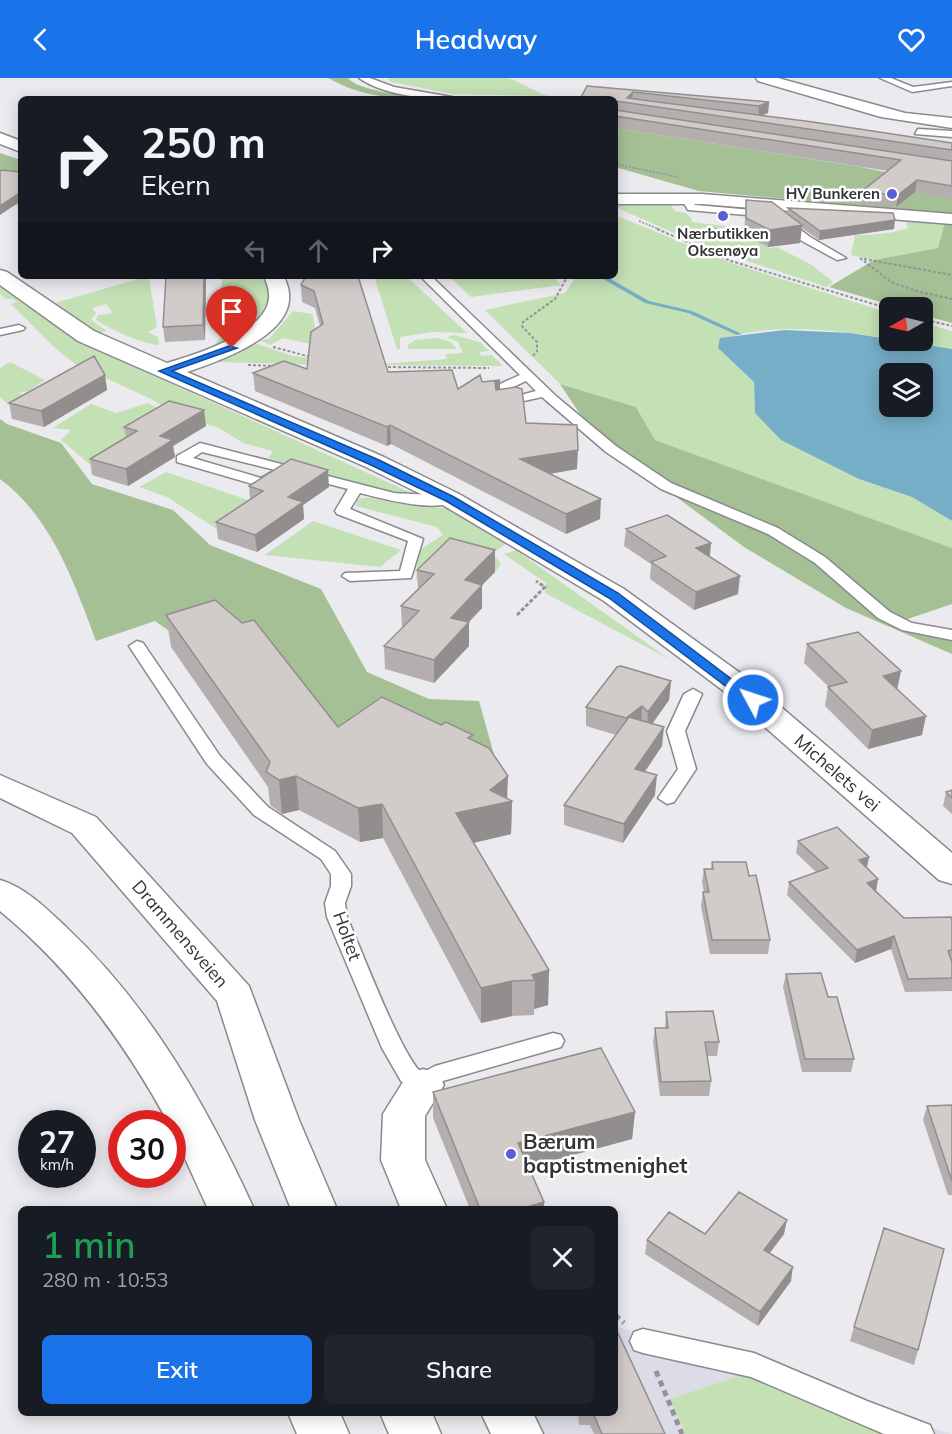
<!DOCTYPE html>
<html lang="en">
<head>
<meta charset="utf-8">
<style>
	body { margin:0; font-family:Mulish,sans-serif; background:#20242c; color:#f1f3f6; height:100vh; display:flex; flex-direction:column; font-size:22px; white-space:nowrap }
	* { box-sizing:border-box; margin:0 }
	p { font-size:20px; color:#9ea1a6 }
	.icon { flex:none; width:33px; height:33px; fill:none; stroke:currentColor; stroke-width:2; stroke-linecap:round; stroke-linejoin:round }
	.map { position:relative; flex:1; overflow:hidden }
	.details { position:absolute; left:18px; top:1128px; width:600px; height:210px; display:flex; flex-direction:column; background:#171b24; border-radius:9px; box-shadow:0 3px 15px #0003 }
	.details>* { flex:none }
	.guide { position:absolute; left:18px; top:18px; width:600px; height:183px; border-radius:9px; box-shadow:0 3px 15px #0003; background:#171b24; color:#f1f3f6; overflow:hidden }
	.needle { width:39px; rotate:262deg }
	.fabs { position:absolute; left:879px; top:219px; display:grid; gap:12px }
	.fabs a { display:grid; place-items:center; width:54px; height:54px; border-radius:9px; background:#171b24; box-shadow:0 3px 15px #0003; font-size:30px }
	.speed { position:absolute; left:18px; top:1032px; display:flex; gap:12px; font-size:30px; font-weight:700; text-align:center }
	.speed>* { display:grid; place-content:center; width:78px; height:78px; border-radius:50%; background:#171b24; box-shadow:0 3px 15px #0003; line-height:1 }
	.speed small { font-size:15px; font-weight:400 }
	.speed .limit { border:9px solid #d22; background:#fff; color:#111 }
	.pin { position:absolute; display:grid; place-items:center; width:51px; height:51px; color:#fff; margin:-62px -26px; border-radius:50% 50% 50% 0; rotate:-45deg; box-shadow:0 0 6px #0007 }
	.pin .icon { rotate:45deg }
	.me { position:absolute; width:66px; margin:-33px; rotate:310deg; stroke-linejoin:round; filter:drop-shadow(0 0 4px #0008) }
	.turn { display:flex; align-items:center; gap:21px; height:126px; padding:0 24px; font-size:27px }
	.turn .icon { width:78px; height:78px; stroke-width:2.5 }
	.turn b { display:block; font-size:42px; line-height:51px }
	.lanes { display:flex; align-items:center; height:57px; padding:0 24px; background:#0003; justify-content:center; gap:30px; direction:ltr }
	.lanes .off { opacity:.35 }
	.round { display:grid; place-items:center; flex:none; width:63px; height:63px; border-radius:9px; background:#20242c }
	.head { display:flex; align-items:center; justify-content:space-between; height:102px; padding:0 24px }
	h1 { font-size:36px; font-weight:600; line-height:45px; color:#1e9e55 }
	.action { display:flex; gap:12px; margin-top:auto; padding:12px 24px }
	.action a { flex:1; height:69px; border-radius:9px; background:#1a73e8; color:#fff; font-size:24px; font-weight:600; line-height:69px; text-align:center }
	.action a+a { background:#20242c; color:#f1f3f6 }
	header { display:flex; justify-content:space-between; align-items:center; height:78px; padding:0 24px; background:#1a73e8; color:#fff; font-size:27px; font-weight:600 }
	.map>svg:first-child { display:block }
	.built { fill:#dbdce8 }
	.green { fill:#c4e0b5 }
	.forest { fill:#a4c094 }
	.water { fill:#76adc7; fill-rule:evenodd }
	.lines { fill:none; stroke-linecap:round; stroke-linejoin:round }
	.stream { fill:#76adc7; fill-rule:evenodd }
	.service-casing { stroke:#89898e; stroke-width:3 }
	.minor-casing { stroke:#89898e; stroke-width:3 }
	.tertiary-casing { stroke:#89898e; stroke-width:3 }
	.trunk-casing { stroke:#89898e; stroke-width:3 }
	.path-far3 { stroke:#939397; stroke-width:1.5; stroke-dasharray:2 1.5; stroke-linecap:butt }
	.path-far2 { stroke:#939397; stroke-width:2; stroke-dasharray:3 2; stroke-linecap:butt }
	.path-far1 { stroke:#939397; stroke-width:3; stroke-dasharray:4 2; stroke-linecap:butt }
	.path { stroke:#939397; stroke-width:5; stroke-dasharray:6 4.5; stroke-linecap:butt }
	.service { fill:#fff; fill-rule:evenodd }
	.minor { fill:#fff; fill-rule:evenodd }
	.tertiary { fill:#fff; fill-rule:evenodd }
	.trunk { fill:#fff; fill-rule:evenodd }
	.wall { fill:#b4afae }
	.shaded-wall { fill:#928e8d }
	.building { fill:#d1cbca; stroke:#928e8d; stroke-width:1.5 }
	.route { fill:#1a73e8; stroke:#114b97; stroke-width:1.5 }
	.poi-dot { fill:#5b5dd5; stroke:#fff; stroke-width:2 }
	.labels { text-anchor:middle; stroke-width:5; stroke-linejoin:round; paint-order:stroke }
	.far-poi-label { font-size:15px; font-weight:bold; fill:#343436; stroke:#fff; text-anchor:end }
	.street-label { font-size:18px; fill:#343436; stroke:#fff }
	.near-poi-label { font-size:21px; font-weight:bold; fill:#343436; stroke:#fff; text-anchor:start }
</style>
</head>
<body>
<header><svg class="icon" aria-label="back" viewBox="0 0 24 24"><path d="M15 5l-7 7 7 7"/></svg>Headway<svg class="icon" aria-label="heart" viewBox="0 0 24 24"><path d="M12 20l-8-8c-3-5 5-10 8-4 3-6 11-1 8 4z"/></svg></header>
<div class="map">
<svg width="952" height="1356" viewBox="0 0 952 1356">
	<rect width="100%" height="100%" fill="#eaeaef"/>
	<path class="built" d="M615 1248 952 1356H541L532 1335H615Z"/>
	<path class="green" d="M388 0H509L547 18 454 16 391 4Z
		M21 103V107L10 115 21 118V130L0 120V108Z
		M669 125 675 133 686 135 692 141 691 144 743 150 744 157 770 170 777 169 812 187 833 204 827 209 713 172 615 129V126Z
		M615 137 734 186 889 235V261C842 253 789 246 741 256 733 257 725 266 718 270L754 304 755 335 859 401 912 419 952 443V470L655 362 636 329 560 306 485 232 565 215 574 202 571 198H615Z
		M905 139 945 144 938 170 874 182 851 177 855 157C877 157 890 156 908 150Z
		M222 198H265C278 241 254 249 221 269L215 265 221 259Z
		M374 198H406L467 255 432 254 400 259V271H397Z
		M449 198H552L561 207 471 219Z
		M145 199 149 200 157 249 148 254 158 259 159 267C143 266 109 251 96 242L98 237 113 235 106 226 92 230 96 235 91 242 107 253 99 255 55 225Z
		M0 208 76 262 420 419 369 409 268 380 273 373 243 365 219 350 177 336 151 321 75 286 53 268 11 226 17 224 13 221H6L0 216Z
		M293 233 312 236 320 268 283 260 270 267 259 262 269 261Z
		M923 245 952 253V271L899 263 922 262Z
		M453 257 480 264 489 273 479 274 482 278 492 277 503 288 370 287 447 281 445 276 463 275 458 264 447 259Z
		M436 260 451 264 457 271H407L409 266 416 262Z
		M254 265 293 278 317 281 326 287 217 284Z
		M10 284 45 302 29 313 18 315 32 319 19 328 9 327 0 319V290Z
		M148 325 173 338 94 390 61 362 71 352 53 350 91 326 116 335Z
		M166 394 248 422 220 453 167 419 139 409Z
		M373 419 418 429 447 430 506 466 492 475 501 486 495 494 450 483 416 502 418 473 443 457 437 449 356 428 357 421Z
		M313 443 401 472 380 489 265 477Z
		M516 472 669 581 545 515 546 505 504 476Z
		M745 1296 890 1356H686L670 1321Z"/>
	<path class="forest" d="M328 0H348C359 14 414 18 433 21 397 21 360 19 328 0Z
		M615 50 861 89 952 108V136L699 113 615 89Z
		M0 75 21 82V103L0 95Z
		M945 144H952V245L923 237 922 230 898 229 829 209 874 182 938 170Z
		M560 306 636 329 655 362 952 470V526L893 546 952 563V576L846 530 744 469 595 359Z
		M0 341 7 346 61 365 92 406 173 432 210 467 321 511 367 594 429 621 479 623 500 698 342 673 155 543 96 563C74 504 52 440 0 401Z"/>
	<path class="water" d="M785 252 850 255 952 271V443L912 419 859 401 781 362 755 335 754 304 718 270 720 260ZM890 296H922V328H890Z"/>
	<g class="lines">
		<path class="stream" d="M598 198H605L649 223 692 233 742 256 737 257 688 235 645 225Z"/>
		<defs>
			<path id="service" d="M359 0H370L394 9 463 21C431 21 386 19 359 0Z
				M880 0H891L913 9 952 4V8L912 14Z
				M918 51 952 53V59L915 56Z
				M686 117 695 127 777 134 810 159 846 180 837 182 802 163 771 139 688 132 681 120Z
				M420 198H431L557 319 616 368 671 405 778 450 825 479 890 534 912 545 952 552V562L902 552 878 540 815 485 768 456 661 411 606 374 542 319 497 329V323L536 313 526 303 490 320H482V314L520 297Z
				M19 247 25 250 23 252 0 257V251Z
				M200 365 394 415C406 416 453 417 457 421 441 437 380 420 360 415L350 431 423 461 411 500 350 503 342 498 345 495 400 493 408 463 337 436 335 433 348 411 283 394 282 399 263 409 177 384V378ZM202 374 275 392 261 400 193 380Z
				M137 563 143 565 220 678 268 729 335 773 351 796V808L345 825 347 839C360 868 402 980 422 995L435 988 553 955 561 957 564 963 561 969 443 1003 431 1013 423 1016 401 1003 382 970 327 839 325 825 331 808V796L321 781 254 737 207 686 129 568Z
				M693 611 702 616 685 653 696 691 674 724 667 726 658 720 678 691 667 653 684 616Z
				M643 1251 754 1275 867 1323 930 1347 934 1356H884L751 1299 643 1275 634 1272 630 1263 634 1254Z"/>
			<path id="minor" d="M0 55 21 63V74L0 66Z
				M615 116H702L952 136V146L702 126H615Z
				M0 192 7 194 94 253 167 285C195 277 272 253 269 216 269 210 266 204 264 198H284C286 204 289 210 289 216 293 258 217 284 187 294L384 379 459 416 624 511 747 600 952 775V806L939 802 725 614 604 523 441 426 366 389 78 263 0 207Z
				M423 991 438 996 444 1007 425 1038V1082L447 1131H401L381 1082 383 1036 408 996Z
				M481 1335H533L543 1356H491Z"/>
			<path id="tertiary" d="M756 0H778L905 35 952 40V50L881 39 758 3Z"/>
			<path id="trunk" d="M0 697 96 739 249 908 299 1042 337 1131H291L255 1042 217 923 72 755 0 720Z
				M0 802C25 809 47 831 66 849 150 928 206 1026 254 1131H208L172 1052V1046H169C125 965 72 892 0 833Z
				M288 1335H340L349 1356H297Z
				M380 1335H432L441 1356H389Z"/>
		</defs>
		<use href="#service" class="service-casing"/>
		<use href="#minor" class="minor-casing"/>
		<use href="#tertiary" class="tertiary-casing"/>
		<use href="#trunk" class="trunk-casing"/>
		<path class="path-far3" d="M615 86 678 99
			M639 143 661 152
			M715 151 718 152"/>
		<path class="path-far2" d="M657 151 731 183 890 231
			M715 151 742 162
			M860 180 891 204 916 213 952 221
			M864 181 952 197
			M922 241 952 248
			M273 269 311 279
			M533 278 537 273V264L522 248 523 244 555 221 566 201 563 198
			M248 287 276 288
			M383 289 489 290"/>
		<path class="path-far1" d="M517 537 545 509 536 503"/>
		<path class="path" d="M615 1237 624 1245
			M656 1293 682 1356"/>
		<use href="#service" class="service"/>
		<use href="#minor" class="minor"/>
		<use href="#tertiary" class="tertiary"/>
		<use href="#trunk" class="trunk"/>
	</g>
	<path class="wall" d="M587 8 769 24 768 35 762 37 952 65V121L915 114 896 129 859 126 861 114 888 93 615 50V21Z
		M746 122 788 136V130L894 151 819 162 802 150 800 165 768 169 744 157Z
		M164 198H206L205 262 165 264 163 249 166 199Z
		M306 198 388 294 458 311 482 304 500 312 526 345 577 391 550 396 600 441 566 456 391 366 387 368 255 313 253 295 307 291 320 248 315 230 302 224 301 207Z
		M105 297 107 312 44 349 12 341 9 325Z
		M206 348 173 368 175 379 128 408 92 397 90 381 126 359 124 349Z
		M249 408 329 409 303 427 304 441 257 474 218 461 216 444 250 421Z
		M626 451 711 465 710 479 738 516 694 532 650 501 651 486 624 468Z
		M495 472V494L482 507V530L469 544V568L434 605 385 591 384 568 402 550 401 528 418 512 417 492Z
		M166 537 338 649 441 647 473 657V663L507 721 512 723 511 756 473 765 549 892 548 927 534 931V937L512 938 481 945 383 760 360 764 299 732 282 736 270 727 268 709 171 569Z
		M807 566 897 611 922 657 868 671 825 628 828 609H829L804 585Z
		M671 603 669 622 653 645 662 668 645 694 655 717 623 765 564 747V727L616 657 586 648V629Z
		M952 711V736L943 728 946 714 952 712Z
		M798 763 869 779 867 790 876 813 904 840 952 842V913L905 914 891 871 855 885 787 817 789 804 816 794 796 775Z
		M712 784 749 798 770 862 768 876H710L701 828 703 814H704L702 804 704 791H711Z
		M786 896 828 919 854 981 851 994H802L783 909Z
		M666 934 719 964 717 978H707L711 1003 709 1018H660L653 964 655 950H665Z
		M433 1014 635 1034 632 1061 529 1089 544 1124V1131H470L433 1040Z
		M952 1027V1117H948L923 1042 927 1028Z
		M705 1156H784L770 1175 791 1203 758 1248 645 1176 647 1162Z
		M854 1249 918 1272 914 1287 850 1263Z
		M578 1335H615L665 1356H594L590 1347H579Z"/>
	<path class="shaded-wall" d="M633 14 632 25 627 20Z
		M769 24 768 35 758 39 759 28Z
		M917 102 915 114 896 129 898 117Z
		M21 114V123L0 137V128Z
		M895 142 894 151 819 162 820 153Z
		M802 147 800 165 768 169 770 152Z
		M204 198H206L205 262 203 247Z
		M105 297 107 312 44 349 41 333Z
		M500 302V320L495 322V303Z
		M204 332 206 348 173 368 175 379 128 408 126 391 160 358Z
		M390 347 391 366 387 368V349Z
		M578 372 577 391 520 401V381Z
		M328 392 329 409 303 427 304 441 257 474 255 457 288 419Z
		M601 421 600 441 566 456V436Z
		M711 465 709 482 696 470Z
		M495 472V494L482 507V530L451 563V540L465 502Z
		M740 498 738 516 694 532 696 514Z
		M469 544V568L434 605V582Z
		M901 593 897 612 883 598Z
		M671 603 669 622 647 653 648 634Z
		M642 628 641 647 625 659 626 640Z
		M926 638 922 657 868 671 872 652Z
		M664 649 662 668 633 710 635 691Z
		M657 697 655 717 623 765 624 746Z
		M296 698 299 732 282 736 279 702Z
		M508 698 507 724 512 723 511 756 456 769V735L490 712Z
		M382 726 383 760 360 764 358 730Z
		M869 779 866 792 859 782Z
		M878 801 876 814 867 805Z
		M894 858 891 871 855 885 857 872Z
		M549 892 548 927 534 931 535 902 532 897Z
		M512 903V938L481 945V910Z
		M635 1034 632 1061 517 1092 518 1065Z
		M544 1124V1131H521Z
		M787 1142 784 1156 762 1185 764 1172Z
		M793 1189 791 1203 758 1248 760 1234Z"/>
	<path class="building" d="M587 8 769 24 759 28 633 14 627 20 813 44 952 65V72L616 23 615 27V21H580Z
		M615 32 952 83V108L917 102 898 117 861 114 901 82 615 38Z
		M0 92 21 94V114L0 128Z
		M746 122 772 124 802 147 770 152 746 140Z
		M788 130 893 135 895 142 820 153Z
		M166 198H204L203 247 163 249Z
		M306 198H358L388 294 452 292 458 311 480 297 482 304 500 302 495 303 496 312 516 309 522 311 526 345 577 347 578 372 520 381 601 421 566 436 390 347 387 349 253 295 284 283 307 291 311 254 323 246 314 213 301 207Z
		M94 278 105 297 41 333 9 325Z
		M169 323 204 332 160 358 173 362 126 391 90 381 137 353 124 349Z
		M291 381 328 392 288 419 303 424 255 457 216 444 263 413 249 408Z
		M667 437 711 465 696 470 740 498 696 514 651 484 666 478 626 451Z
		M450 460 495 472 465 502 482 507 451 540 469 544 434 582 384 568 419 533 401 528 434 496 417 492Z
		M215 522 242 545 254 542 338 649 382 619 441 647 446 644 473 657 468 660 489 670 508 698 490 712 512 723 456 735 549 892 532 897 535 902 512 903 481 910 382 726 358 730 296 698 279 702 266 694 270 684 166 537Z
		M858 554 901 593 883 598 926 638 872 652 828 609 847 604 807 566Z
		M621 588 671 603 648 634 642 628 626 640 586 629 617 589Z
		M629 639 664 649 635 691 657 697 624 746 564 727Z
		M952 712V720L946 714Z
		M837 749 869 779 859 782 878 801 867 805 904 840 951 839 952 842V872L948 873 952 884V900L908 901 894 858 857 872 789 804 828 790 798 763Z
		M712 784H746L749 798 756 797 770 862H712L703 814H709L704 791H713Z
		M821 895 828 919H837L854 981H805L786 896Z
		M713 933 719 964H705L711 1003 661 1004 655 950H668L666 934Z
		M601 970 635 1034 518 1065 544 1124 521 1131H480L433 1014Z
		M952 1027V1103L927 1028Z
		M739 1114 787 1142 764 1172 793 1189 760 1234 647 1162 669 1134 705 1156Z
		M884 1150 944 1171 918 1272 854 1249Z
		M618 1255 665 1356H602L593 1335H615V1256Z"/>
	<path class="route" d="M229 268 237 270 172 293 379 382 454 419 618 515 759 622 757 625H748L609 520 446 423 371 387 159 293Z"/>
	<g class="poi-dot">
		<circle cx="892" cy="116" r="6"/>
		<circle cx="723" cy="138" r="6"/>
		<circle cx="511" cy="1076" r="6"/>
	</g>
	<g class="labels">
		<g class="far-poi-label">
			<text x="880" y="121">HV Bunkeren</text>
			<text x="723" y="161" text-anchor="middle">Nærbutikken<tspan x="723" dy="17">Oksenøya</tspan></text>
		</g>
		<g class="street-label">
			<text transform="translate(837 695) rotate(41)" y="6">Michelets vei</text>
			<text transform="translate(180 856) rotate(49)" y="6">Drammensveien</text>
			<text transform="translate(347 858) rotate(70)" y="6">Holtet</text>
		</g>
		<g class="near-poi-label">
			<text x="523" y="1071">Bærum<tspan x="523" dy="24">baptistmenighet</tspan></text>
		</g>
	</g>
</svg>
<div class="fabs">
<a><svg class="needle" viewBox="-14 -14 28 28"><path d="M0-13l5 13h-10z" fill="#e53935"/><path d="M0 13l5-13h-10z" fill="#9ea1a6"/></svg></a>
<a><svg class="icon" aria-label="layers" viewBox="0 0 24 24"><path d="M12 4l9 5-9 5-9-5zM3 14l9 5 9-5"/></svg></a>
</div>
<div class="speed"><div>27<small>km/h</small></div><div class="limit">30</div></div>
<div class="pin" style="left:232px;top:270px;background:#d93025"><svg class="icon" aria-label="arrive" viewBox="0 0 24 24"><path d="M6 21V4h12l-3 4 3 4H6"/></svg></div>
<svg class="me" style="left:753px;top:622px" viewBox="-20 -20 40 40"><circle r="17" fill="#1a73e8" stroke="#fff" stroke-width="3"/><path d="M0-11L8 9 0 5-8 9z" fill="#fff"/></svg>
<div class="guide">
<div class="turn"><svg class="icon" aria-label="right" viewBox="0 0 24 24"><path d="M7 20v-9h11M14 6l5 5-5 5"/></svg><div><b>250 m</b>Ekern</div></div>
<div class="lanes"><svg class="icon off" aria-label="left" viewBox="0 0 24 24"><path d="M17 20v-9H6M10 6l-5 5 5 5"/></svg><svg class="icon off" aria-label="ahead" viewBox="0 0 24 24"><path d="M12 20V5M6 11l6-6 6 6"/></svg><svg class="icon" aria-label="right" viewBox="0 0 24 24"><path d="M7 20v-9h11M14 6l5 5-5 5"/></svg></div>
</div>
<section class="details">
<div class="head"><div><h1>1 min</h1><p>280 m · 10:53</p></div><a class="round"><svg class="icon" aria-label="close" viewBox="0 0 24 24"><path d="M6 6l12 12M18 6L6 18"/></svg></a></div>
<div class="action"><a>Exit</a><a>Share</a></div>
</section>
</div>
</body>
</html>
